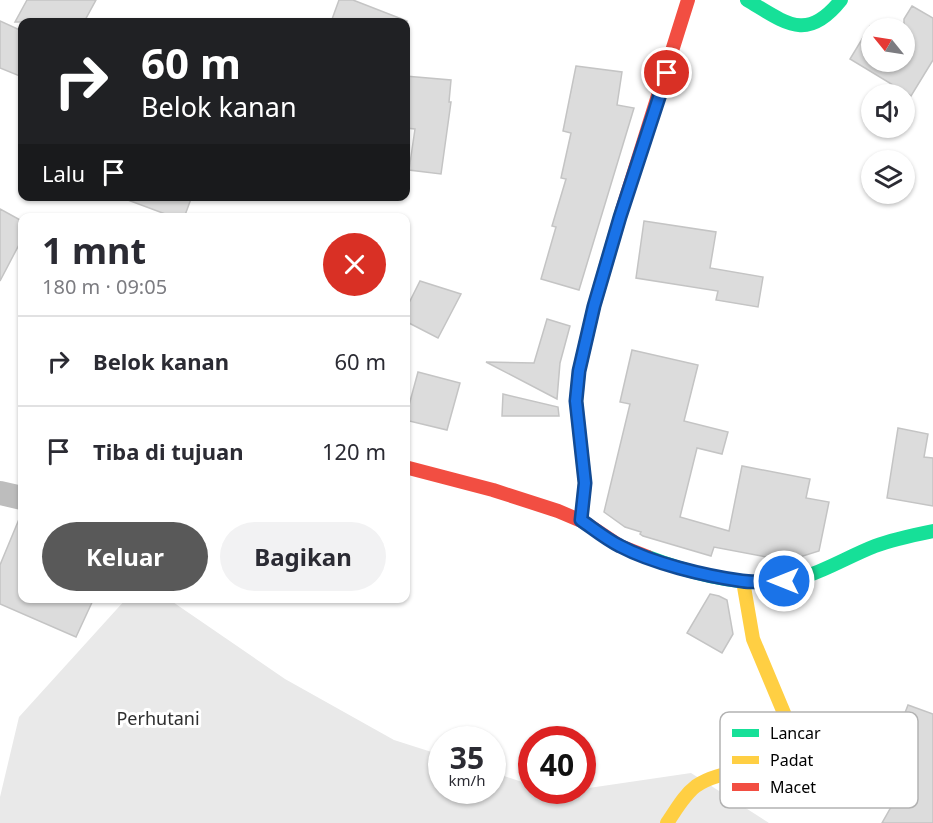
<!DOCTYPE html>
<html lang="id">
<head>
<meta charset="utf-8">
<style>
	body { margin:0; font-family:"Noto Sans",sans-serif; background:#f2f2f3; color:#2b2b33; height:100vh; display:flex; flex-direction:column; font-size:22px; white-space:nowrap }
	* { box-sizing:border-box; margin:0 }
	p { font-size:20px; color:#7c7c81 }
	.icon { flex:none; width:33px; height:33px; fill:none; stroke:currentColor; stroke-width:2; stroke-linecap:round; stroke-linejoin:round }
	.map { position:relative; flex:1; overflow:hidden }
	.details { position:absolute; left:18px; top:213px; width:392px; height:390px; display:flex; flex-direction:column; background:#fff; border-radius:12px; box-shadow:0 2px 4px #0004 }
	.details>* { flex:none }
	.banner { position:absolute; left:18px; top:18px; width:392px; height:183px; border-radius:12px; box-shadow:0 2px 4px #0004; background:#202124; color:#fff; overflow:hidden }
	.needle { width:39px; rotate:300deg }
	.buttons { position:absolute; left:861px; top:18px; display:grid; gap:12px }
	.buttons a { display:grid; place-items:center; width:54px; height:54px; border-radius:50%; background:#fff; box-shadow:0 2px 4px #0004; font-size:30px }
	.speed { position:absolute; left:428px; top:726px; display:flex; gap:12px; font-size:30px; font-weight:700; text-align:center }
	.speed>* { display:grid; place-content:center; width:78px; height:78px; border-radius:50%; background:#fff; box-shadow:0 2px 4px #0004; line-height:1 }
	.speed small { font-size:15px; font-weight:400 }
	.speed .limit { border:9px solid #d22; background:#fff; color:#111 }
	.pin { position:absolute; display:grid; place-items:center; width:51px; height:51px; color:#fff; margin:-26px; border:3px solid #fff; border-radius:50%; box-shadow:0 2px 6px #0007 }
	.me { position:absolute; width:66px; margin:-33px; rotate:270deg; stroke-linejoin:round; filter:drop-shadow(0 0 4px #0008) }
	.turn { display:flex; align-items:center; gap:21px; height:126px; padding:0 24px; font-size:27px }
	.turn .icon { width:78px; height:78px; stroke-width:2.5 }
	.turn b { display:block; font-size:42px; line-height:51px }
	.then { display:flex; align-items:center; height:57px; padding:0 24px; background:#0003; gap:12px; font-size:22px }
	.round { display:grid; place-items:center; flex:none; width:63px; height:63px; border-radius:32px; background:#f2f2f3 }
	.summary { display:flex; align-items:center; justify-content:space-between; height:102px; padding:0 24px }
	h1 { font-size:36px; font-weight:700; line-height:45px }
	.action { display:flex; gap:12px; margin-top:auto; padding:12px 24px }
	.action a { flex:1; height:69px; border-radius:36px; background:#595959; color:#fff; font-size:24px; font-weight:700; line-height:69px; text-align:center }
	.action a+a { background:#f2f2f3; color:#2b2b33 }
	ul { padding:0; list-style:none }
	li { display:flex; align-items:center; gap:18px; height:90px; padding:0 24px; border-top:2px solid #e1e1e2 }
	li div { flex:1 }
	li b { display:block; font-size:22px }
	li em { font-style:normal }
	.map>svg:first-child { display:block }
	.green { fill:#e9e9e9 }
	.building { fill:#dcdcdc; stroke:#c4c4c4; stroke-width:1.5 }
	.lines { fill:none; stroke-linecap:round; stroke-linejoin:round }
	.street { stroke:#bdbdbd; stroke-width:24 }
	.fast { stroke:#16e098; stroke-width:14 }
	.slow { stroke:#ffcf43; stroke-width:14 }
	.jam { stroke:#f24e42; stroke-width:14 }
	.route-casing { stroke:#114b97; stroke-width:15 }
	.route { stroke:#1a73e8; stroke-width:10 }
	.labels { text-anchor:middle; stroke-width:6; stroke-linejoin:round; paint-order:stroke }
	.park-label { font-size:18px; fill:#2e2e2e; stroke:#fff }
	.key { fill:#fff; stroke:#b2b2b2; stroke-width:1.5 }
	.key-label { font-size:16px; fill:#000 }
</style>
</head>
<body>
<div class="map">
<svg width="933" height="823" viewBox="0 0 933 823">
	<rect width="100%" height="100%" fill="#fff"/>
	<path class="green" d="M167 598 285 679 394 740 441 755V790H492V772L531 785V790L548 791 555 793 582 790V789L691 773 769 823H0V797L19 717 126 599Z"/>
	<path class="building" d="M27 0H96L84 22H15Z
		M339 0H353L407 21V22H331Z
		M912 6 933 18V60L911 96 850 59 870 26 875 28H872V62H904V19Z
		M0 21 22 31V77L0 68Z
		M576 66 622 72 617 105 634 108 579 290 541 279 556 227 552 226 566 179 561 178 571 133 563 131Z
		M405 76 451 80 449 102H451L441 174 409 170 415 129 405 128Z
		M125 196H192L184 218H176L125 199Z
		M0 209 22 221V239L0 281Z
		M644 221 716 232 710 268 763 277 758 307 716 300 718 291 636 278Z
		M420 281 461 294 438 338 405 321V311Z
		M547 319 570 326 560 363 557 399 486 362 534 363Z
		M632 350 698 365 684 421 728 432 722 454 697 448 680 517 729 531 742 466 810 479 806 498 829 502 819 551 787 561 714 547 711 556 643 536 640 534 641 532 625 527 604 512 630 404 620 402Z
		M418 372 460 383 447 430 405 420Z
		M503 394 558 407 559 416H502Z
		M898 428 928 434 924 457 933 458V506L887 498Z
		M22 512V598H94L76 637 0 604V565Z
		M710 594 719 596 727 600 733 634 722 653 687 633Z
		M908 705 933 714V823H882L891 807 852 785 870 753 886 762Z"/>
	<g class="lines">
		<path class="street" d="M0 493 22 498"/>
		<path class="fast" d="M747 0C786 23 807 43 841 0
			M648 557C695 575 757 592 807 576 830 568 852 555 875 546 893 539 913 535 933 531"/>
		<path class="slow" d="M581 520 585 483 576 401 579 371 594 306 622 210
			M667 823C676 810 684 795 696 786 728 764 770 779 793 742L789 725 753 639 743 581"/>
		<path class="jam" d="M622 210 688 0
			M405 467 493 490 558 511 584 522 620 546 648 557"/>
	</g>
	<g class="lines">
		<defs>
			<path id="route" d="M667 73 620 217 594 306 579 371 576 401 585 483 581 520C594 529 606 539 620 546 652 563 705 576 742 581 755 583 770 581 784 581"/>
		</defs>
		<use href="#route" class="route-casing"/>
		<use href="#route" class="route"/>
	</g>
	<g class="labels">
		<g class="park-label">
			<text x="158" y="725">Perhutani</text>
		</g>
	</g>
	<rect x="720" y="712" width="198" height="96" rx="9" class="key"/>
	<rect x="732" y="729" width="27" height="8" fill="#16e098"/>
	<rect x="732" y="756" width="27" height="8" fill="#ffcf43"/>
	<rect x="732" y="783" width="27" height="8" fill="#f24e42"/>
	<g class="key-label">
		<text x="770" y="739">Lancar</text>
		<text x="770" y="766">Padat</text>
		<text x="770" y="793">Macet</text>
	</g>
</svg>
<div class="buttons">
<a><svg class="needle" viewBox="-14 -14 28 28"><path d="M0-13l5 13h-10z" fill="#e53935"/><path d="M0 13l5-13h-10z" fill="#7c7c81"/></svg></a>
<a><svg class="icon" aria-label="sound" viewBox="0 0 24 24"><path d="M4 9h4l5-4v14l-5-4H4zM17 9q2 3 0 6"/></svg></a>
<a><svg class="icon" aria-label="layers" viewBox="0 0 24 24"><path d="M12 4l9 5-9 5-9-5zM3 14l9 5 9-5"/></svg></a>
</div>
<div class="speed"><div>35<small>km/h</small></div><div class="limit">40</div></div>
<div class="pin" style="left:667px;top:73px;background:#d93025"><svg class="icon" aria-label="arrive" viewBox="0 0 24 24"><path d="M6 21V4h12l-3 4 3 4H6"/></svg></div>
<svg class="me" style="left:784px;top:581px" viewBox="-20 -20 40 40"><circle r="17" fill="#1a73e8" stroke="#fff" stroke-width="3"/><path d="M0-11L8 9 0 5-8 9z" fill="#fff"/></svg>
<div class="banner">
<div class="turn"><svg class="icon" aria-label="right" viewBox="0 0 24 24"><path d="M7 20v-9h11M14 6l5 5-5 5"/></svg><div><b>60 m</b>Belok kanan</div></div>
<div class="then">Lalu<svg class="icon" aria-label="arrive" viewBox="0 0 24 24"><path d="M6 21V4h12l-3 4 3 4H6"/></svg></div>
</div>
<section class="details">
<div class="summary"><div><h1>1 mnt</h1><p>180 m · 09:05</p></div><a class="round" style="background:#d93025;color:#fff"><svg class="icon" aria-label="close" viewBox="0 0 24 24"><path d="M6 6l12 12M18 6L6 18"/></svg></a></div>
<ul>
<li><svg class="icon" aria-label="right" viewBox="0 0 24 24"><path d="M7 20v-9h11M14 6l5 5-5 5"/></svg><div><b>Belok kanan</b></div><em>60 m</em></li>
<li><svg class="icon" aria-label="arrive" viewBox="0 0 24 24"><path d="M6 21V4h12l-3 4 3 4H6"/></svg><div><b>Tiba di tujuan</b></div><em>120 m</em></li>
</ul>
<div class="action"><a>Keluar</a><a>Bagikan</a></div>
</section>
</div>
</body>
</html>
